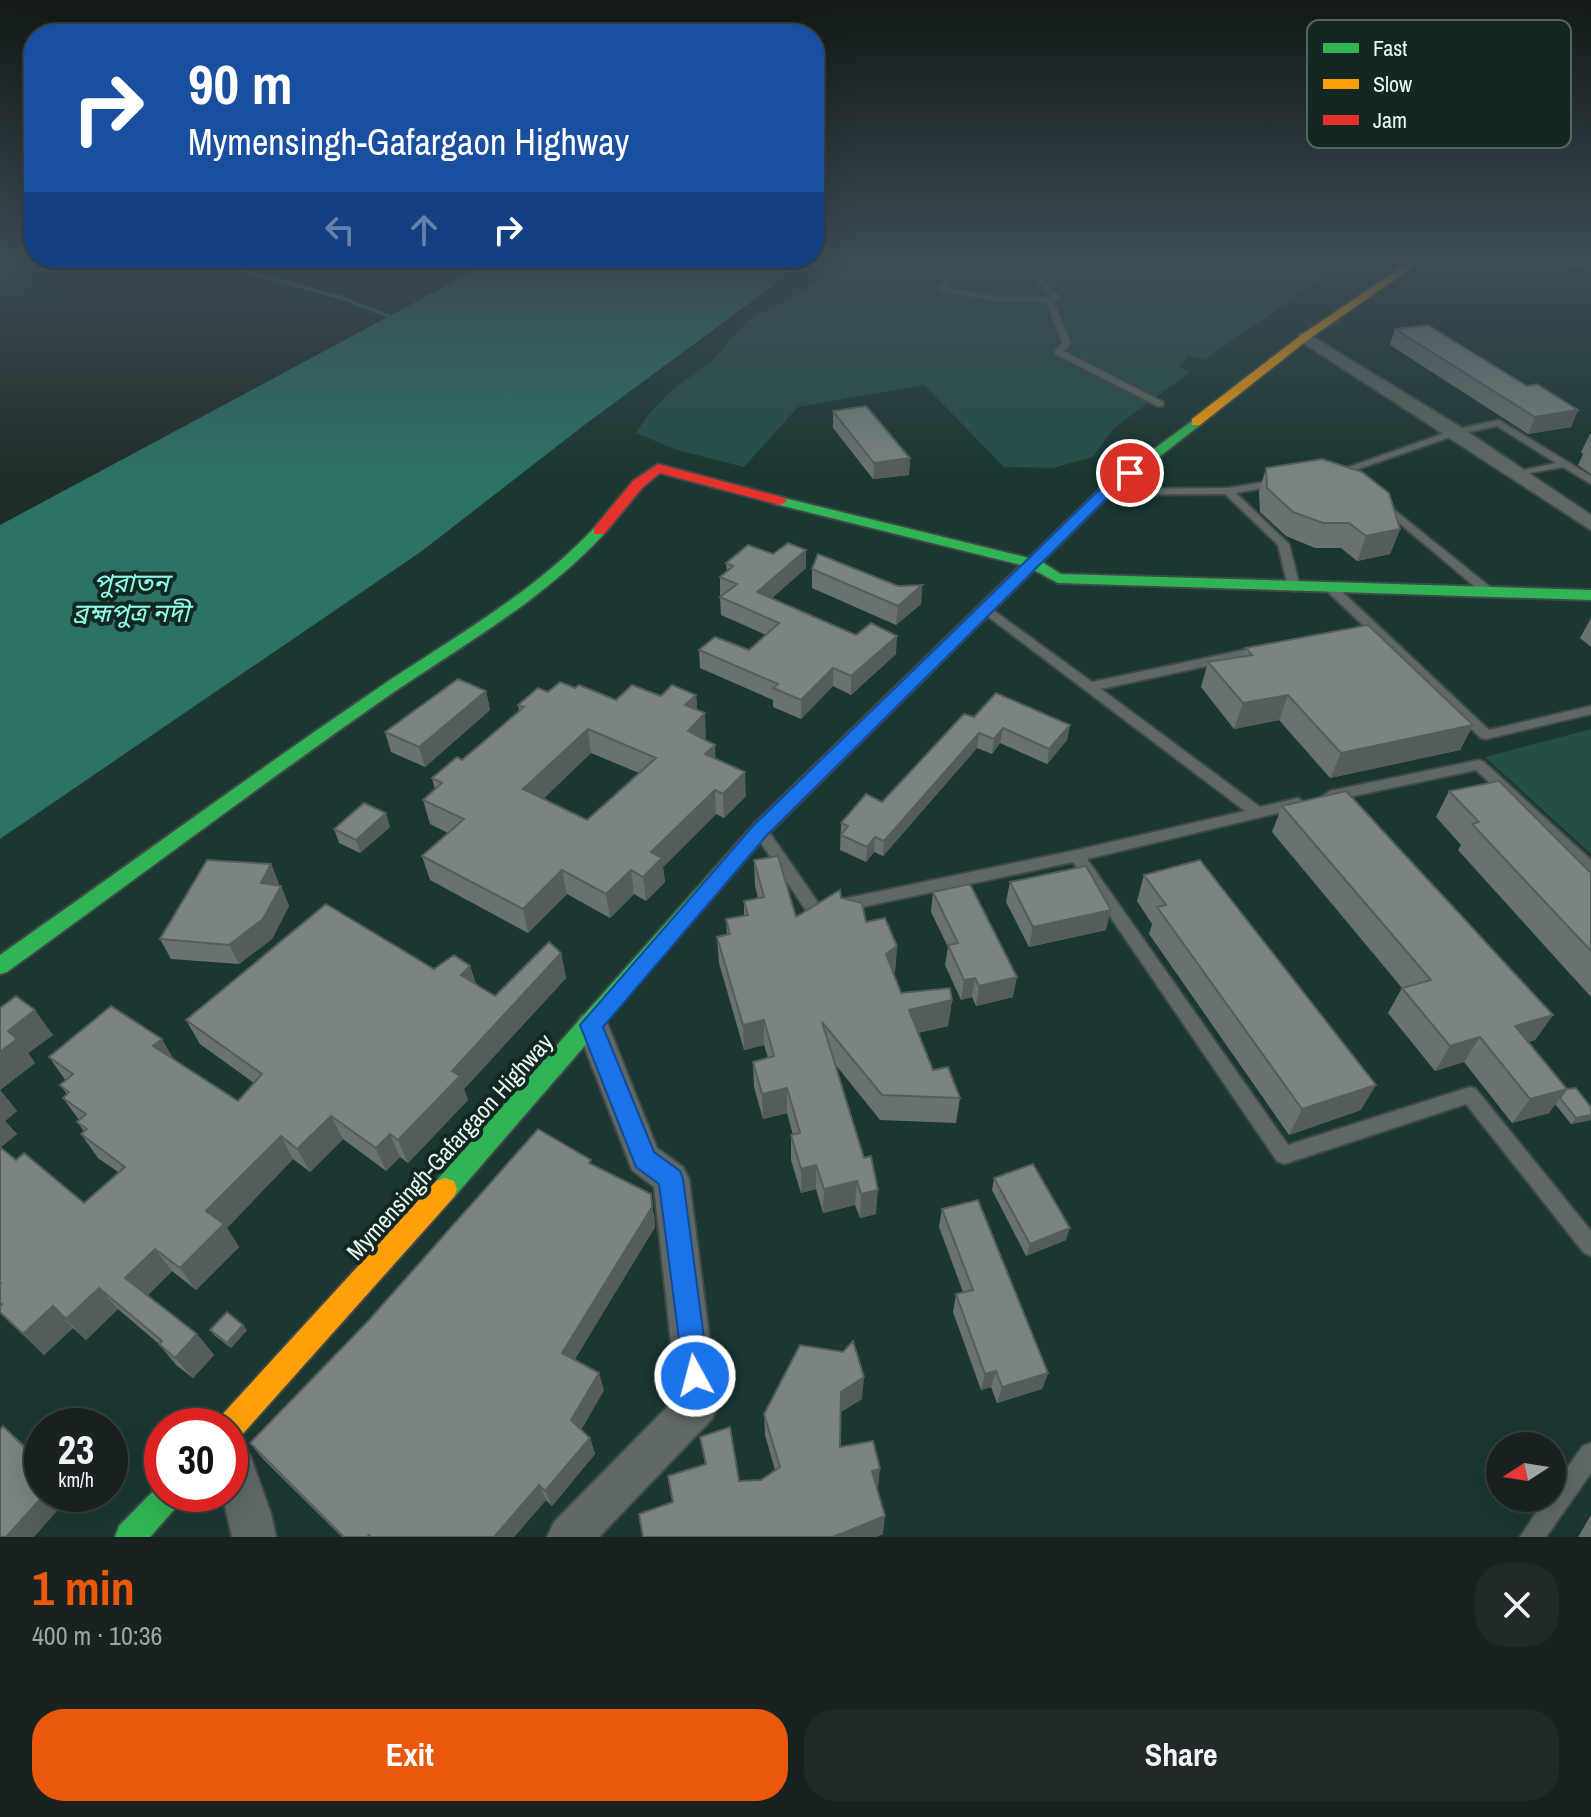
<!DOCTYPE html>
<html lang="en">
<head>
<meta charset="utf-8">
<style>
	body { margin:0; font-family:"Archivo Narrow","Noto Sans Bengali",sans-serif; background:#222a29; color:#f1f3f6; height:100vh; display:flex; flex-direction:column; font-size:30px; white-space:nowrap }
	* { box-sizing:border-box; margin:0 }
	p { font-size:26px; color:#9fa4a5 }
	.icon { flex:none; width:44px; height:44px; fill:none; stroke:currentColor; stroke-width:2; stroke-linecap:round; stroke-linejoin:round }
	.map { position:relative; height:1537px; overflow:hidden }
	.drawer { display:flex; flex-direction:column; background:#192220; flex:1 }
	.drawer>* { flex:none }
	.hud { position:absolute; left:24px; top:24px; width:800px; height:244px; border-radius:32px; box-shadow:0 8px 32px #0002,0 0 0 2px #373f3e; background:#1a4fa0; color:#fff; overflow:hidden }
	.needle { width:52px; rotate:258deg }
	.fabs { position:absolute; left:1486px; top:1432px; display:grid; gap:16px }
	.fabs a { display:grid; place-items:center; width:80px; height:80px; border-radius:50%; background:#192220; box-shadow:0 8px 32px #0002,0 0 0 2px #373f3e; font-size:40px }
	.speed { position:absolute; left:24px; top:1408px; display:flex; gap:16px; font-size:40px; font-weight:700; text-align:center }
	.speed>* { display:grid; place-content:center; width:104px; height:104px; border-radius:50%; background:#192220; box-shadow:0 8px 32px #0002,0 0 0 2px #373f3e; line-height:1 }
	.speed small { font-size:20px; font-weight:400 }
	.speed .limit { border:12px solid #d22; background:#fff; color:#111 }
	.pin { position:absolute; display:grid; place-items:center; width:68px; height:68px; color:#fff; margin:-34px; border:4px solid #fff; border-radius:50%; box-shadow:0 2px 8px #0007 }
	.me { position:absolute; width:88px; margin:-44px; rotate:353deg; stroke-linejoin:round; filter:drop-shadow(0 0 6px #0008) }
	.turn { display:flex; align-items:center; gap:28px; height:168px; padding:0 32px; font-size:36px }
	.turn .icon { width:104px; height:104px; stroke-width:2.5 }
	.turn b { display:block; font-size:56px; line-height:68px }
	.lanes { display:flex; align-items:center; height:76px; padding:0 32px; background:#0003; justify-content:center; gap:40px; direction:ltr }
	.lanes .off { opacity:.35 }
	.round { display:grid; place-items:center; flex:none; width:84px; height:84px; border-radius:32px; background:#222a29 }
	.headline { display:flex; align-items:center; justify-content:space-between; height:136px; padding:0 32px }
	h1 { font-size:48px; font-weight:800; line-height:60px; color:#ea580c }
	.cta { display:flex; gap:16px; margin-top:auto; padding:16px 32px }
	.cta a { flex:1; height:92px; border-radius:32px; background:#ea580c; color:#fff; font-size:32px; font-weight:800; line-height:92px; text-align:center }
	.cta a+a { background:#222a29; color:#f1f3f6 }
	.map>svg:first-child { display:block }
	.built { fill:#1b3732; fill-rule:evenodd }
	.green { fill:#244f47 }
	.water { fill:#2c7265 }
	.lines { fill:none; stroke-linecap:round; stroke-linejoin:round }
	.stream { stroke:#2c7265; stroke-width:4 }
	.lane-casing { stroke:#404947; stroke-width:4 }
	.street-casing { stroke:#404947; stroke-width:4 }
	.fast-casing { stroke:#404947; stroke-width:4 }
	.slow-casing { stroke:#404947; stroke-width:4 }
	.jam-casing { stroke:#404947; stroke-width:4 }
	.lane { fill:#5e6866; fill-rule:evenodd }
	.street { fill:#5e6866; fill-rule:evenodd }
	.fast { fill:#30b455; fill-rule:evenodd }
	.slow { fill:#ff9f0a; fill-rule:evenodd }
	.jam { fill:#e5322d; fill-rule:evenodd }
	.wall { fill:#697270; fill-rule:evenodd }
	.shaded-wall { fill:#555d5b }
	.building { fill:#7a8582; stroke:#555d5b; stroke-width:2; fill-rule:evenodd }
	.route { fill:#1a73e8; stroke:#114b97; stroke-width:2 }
	.labels { text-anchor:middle; stroke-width:8; stroke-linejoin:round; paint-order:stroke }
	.street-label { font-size:24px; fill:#eaf7f4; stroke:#132823 }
	.water-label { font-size:26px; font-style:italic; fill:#8dfbe6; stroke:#132823 }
	.key { fill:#132823; stroke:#546662; stroke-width:2 }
	.key-label { font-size:22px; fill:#eaf7f4 }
</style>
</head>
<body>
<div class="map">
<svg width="1591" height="1537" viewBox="0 0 1591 1537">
	<rect width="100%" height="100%" fill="#212d2a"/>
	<path class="built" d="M830 260H1591V1537H0V839L422 551 587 423 731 318ZM42 1426H110V1494H42ZM162 1426H230V1494H162ZM1500 1446H1552V1498H1500Z"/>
	<path class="green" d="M845 260H1349L1204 360 1188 356 1179 367 1190 372 1114 428 1093 457 1053 468 1004 467 924 385 798 407 744 467 677 450 636 433 648 415 673 389 712 361 747 321 798 295Z
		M1591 729V854L1485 757Z"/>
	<path class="water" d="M494 260H808L587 423 422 551 0 839V525Z"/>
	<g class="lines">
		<path class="stream" d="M202 260 342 298 396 319"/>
		<defs>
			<path id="lane" d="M954 260H962L947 287 998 297H1051L1017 260H1025L1061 298 1054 302 1071 343 1064 351 1163 402V406H1157L1055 354 1054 352 1062 343 1046 302 998 301 939 291 938 289Z
				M1499 420 1591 476V484L1563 467 1514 476V472L1556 463 1497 426 1459 434 1341 475H1333L1332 473 1453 430Z
				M1277 480 1281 481V485L1236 493 1289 544 1300 587 1294 591 1288 587 1278 545 1225 494 1105 495 1100 492 1105 489 1228 488Z
				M1383 501 1494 590V596H1486L1379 506 1378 504Z
				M1331 584 1335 585 1489 730 1591 706V714L1486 739 1481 738 1327 591V585Z
				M986 605 1092 682 1262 646 1266 647 1268 650 1266 653 1262 654 1101 689 1260 807 1298 798 1305 803 1303 807 1087 859 1288 1145 1470 1087 1476 1089 1591 1231V1256L1584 1253 1466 1104 1284 1164 1277 1161 1073 862 815 917 809 915 755 834 753 830 755 826H765L819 904 1077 850 1245 811 982 612 980 609 982 606Z
				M1479 760 1484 762 1591 860V875L1586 873 1476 770 1330 801 1323 796 1330 791Z
				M1591 1443V1473L1546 1537H1520L1546 1498H1552V1489L1583 1446Z"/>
			<path id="street" d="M1305 332 1462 428 1591 515V530L1299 340V334Z
				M592 1012 603 1016 608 1025 657 1148 683 1167 689 1179 718 1405 712 1419 599 1537H547L554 1522 677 1397 654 1187 632 1170 576 1025 581 1016Z
				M230 1444 250 1455 271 1514 276 1537H232L222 1494H230Z"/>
			<path id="fast" d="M1196 418 1200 419V425L1110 495 1042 562 1061 574 1591 590V600L1058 583 1034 570 767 835 454 1197 445 1200 436 1197 433 1189 436 1181 753 825 1021 565 775 504V498L780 497 1029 558 1100 489Z
				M599 527 604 528V534C539 604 459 647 381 701 255 789 132 882 7 972L0 974V955C124 868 246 778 371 693 448 640 529 597 594 528Z
				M162 1482V1494H184L179 1504 150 1537H115L119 1526Z"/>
			<path id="slow" d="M1412 260H1423L1309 339 1200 425H1192V419L1301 335Z
				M445 1178 454 1181 457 1189 454 1197 240 1437 230 1441V1426H216L220 1417 436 1181Z"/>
			<path id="jam" d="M658 464 785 498 787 501 780 505 660 473 643 487 604 534H594V528L633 481Z"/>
		</defs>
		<use href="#lane" class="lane-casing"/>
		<use href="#street" class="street-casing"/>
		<use href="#fast" class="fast-casing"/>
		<use href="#slow" class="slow-casing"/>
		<use href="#jam" class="jam-casing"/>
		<use href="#lane" class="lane"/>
		<use href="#street" class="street"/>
		<use href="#fast" class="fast"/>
		<use href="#slow" class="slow"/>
		<use href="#jam" class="jam"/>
	</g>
	<path class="wall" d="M1544 260H1591V267L1578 269Z
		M1395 329 1527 386 1578 410 1571 427 1528 434 1390 345Z
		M833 411 910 458 909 475 873 479 833 428Z
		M1590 434H1591V474L1578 465 1583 454 1581 452Z
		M1266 468 1400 529 1390 554 1357 561 1341 548H1315L1286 536 1260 512 1259 492Z
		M806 550V568L772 598 896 654 851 695 833 686 801 719 773 707V700L700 668 699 650H749L766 635 721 615 720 597 722 596 720 595V577L727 571 726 563 773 554Z
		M812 569 898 586 922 585 921 604 896 625 812 588Z
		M1591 618V647L1580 638Z
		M1246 648 1473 725 1460 750 1330 778 1279 720 1234 729 1201 687 1208 662 1244 656Z
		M575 688 616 700 696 695 697 710 706 737 704 739 716 758 746 796 724 818 716 814 663 867 665 882 646 901 634 894 610 918 567 894 528 933 430 880 422 856 448 833 430 824 423 800 435 790 432 778 462 760 519 711 518 705 548 692ZM591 753 639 773 587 820 543 799Z
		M486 691 490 710 425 767 391 752 385 732Z
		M974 717 1070 725 1067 740 1047 764 1000 743 992 754 977 748 883 856 874 852 866 862 840 850 841 823 882 802Z
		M1449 791 1591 873V997L1458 850 1461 845 1436 817Z
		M1282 806 1553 1015 1535 1040 1528 1042 1591 1120 1571 1124 1555 1104 1549 1113 1512 1123 1464 1062 1435 1071 1388 1013 1402 988 1272 832Z
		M390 827 360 853 339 843 334 829Z
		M754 860 796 917 841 898 866 922 897 946 895 972 893 973 901 993 952 1000 948 1026 918 1033 933 1070 960 1098 956 1123 880 1120 835 1064 876 1214 860 1218 855 1205 823 1213 816 1189 801 1193 791 1160V1135H793L787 1113 763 1119 754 1087 753 1062 768 1058 764 1045 744 1050 719 963 717 937 727 935 726 919 744 916V901L758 898 755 886Z
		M271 864 279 884 278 886H281L289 906 272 939 239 964 171 959 160 939Z
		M1144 875 1361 1110 1289 1135 1149 934 1152 924 1137 901Z
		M1010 882 1106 930 1029 947 1006 902Z
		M933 892 1013 997 976 1006 972 997 961 1000 945 965 948 947 931 912Z
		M561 953 566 978 464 1089 468 1100 408 1163 400 1157 386 1171 343 1139 310 1172 293 1159 227 1228 239 1247 196 1290 172 1271 147 1296 197 1334 214 1355 193 1378 176 1365 159 1344 118 1309 86 1340 73 1328 44 1355 0 1312 2 1304 0 1283V1008L53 1035 28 1053 35 1063 0 1090 17 1111 5 1121 17 1134 1 1147 16 1160 84 1203 118 1172 98 1158 81 1134 84 1131 77 1122 79 1120 63 1098 67 1094 60 1085 66 1081 49 1057 175 1061 238 1101 254 1083 200 1044 186 1020 434 969 470 966 476 984 495 996Z
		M592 1165 654 1214 655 1227 575 1359 604 1390 581 1430 590 1438 595 1454 552 1506 546 1500 514 1537H342L263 1459 250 1443Z
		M994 1178 1066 1240 1026 1256 992 1190Z
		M942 1209 1048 1373 1042 1389 997 1403 991 1387 981 1390 953 1312 956 1294 963 1292 939 1227Z
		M210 1330H247L231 1348 215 1336Z
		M862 1399 841 1412 840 1447 878 1489 883 1534 876 1537H643L705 1464 700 1437 739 1481 761 1480 775 1470 765 1435 764 1414Z
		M1591 1515V1537H1578Z"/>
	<path class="shaded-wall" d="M1591 261V267L1578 269 1581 262Z
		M1578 410 1571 427 1528 434 1535 417Z
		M910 458 909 475 873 479 874 463Z
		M1400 529 1390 554 1357 561 1366 536Z
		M806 550V568L758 610 757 592Z
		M922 585 921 604 896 625 898 606Z
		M897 636 896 654 851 695V676Z
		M833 668V686L801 719V700Z
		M486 691 490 710 425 767 419 747Z
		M696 695 698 718 685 705Z
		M1288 695 1279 720 1234 729 1243 703Z
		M705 713 706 737 689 755 688 731Z
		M1070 725 1067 740 1047 764 1049 749Z
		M1473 725 1460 750 1330 778 1341 753Z
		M1003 728 1000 743 992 754 994 739Z
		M588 729 591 753 528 813 523 789Z
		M979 733 977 748 883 856 884 841Z
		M715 745 716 768 705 754Z
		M745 772 746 796 724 818 723 794Z
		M715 790 716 814 663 867 665 882 646 901 643 877 651 852Z
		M386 813 390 827 360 853 356 840Z
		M875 837 874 852 866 862 867 847Z
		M271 864 279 884 270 903 261 883Z
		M562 870 567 894 528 933 523 909Z
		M631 870 634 894 610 918 606 894Z
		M281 886 289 906 272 939 239 964 229 945Z
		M1111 910 1106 930 1029 947 1033 927Z
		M897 946 895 972 884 979 886 954Z
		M561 953 566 978 464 1089 468 1100 408 1163 398 1140 452 1071Z
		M470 966 478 990 461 975Z
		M1017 977 1013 997 976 1006 979 986Z
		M975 978 972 997 961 1000 964 980Z
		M952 1000 948 1026 907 1035 909 1010Z
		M35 1010 53 1035 28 1053 35 1063 0 1090 17 1111 5 1121 17 1134 0 1148V1052L8 1031Z
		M1553 1015 1535 1040 1499 1051 1515 1026Z
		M764 1020V1045L744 1050 743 1025Z
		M1480 1037 1464 1062 1435 1071 1450 1046Z
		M162 1039 176 1063 153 1046Z
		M1376 1085 1361 1110 1289 1135 1302 1109Z
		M787 1088V1113L763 1119 762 1094Z
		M1567 1089 1549 1113 1512 1123 1530 1099Z
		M1591 1115V1120L1571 1124 1576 1118Z
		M331 1116 343 1139 310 1172 297 1149Z
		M390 1134 400 1157 386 1171 376 1148Z
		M281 1136 293 1159 227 1228 239 1247 196 1290 180 1268 206 1211Z
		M816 1165V1189L801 1193V1169Z
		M857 1181 855 1205 823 1213 824 1189Z
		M878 1190 876 1214 860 1218 861 1194Z
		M651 1194 655 1227 568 1370 562 1353Z
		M1070 1228 1066 1240 1026 1256 1030 1244Z
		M155 1249 172 1271 143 1300 125 1278Z
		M99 1288 118 1309 86 1340 66 1319Z
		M53 1306 73 1328 44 1355 23 1334Z
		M243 1325 247 1330 231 1348 227 1343Z
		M197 1334 214 1355 193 1378 175 1358Z
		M996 1371 991 1387 981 1390 985 1374Z
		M599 1373 604 1390 577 1437 571 1420Z
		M1048 1373 1042 1389 997 1403 1002 1387Z
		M864 1377 862 1399 839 1413 841 1392Z
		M3 1426 19 1440 42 1462V1465Z
		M590 1438 595 1454 552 1506 545 1491Z
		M880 1469 878 1489 872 1471Z
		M539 1485 546 1500 514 1537H494Z
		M45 1494H72L34 1537H6Z
		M885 1516 883 1534 876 1537H833Z"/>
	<path class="building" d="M1572 260H1591V261L1581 262Z
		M1428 325 1527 386 1537 384 1578 410 1535 417 1395 329Z
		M866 406 910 458 874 463 833 411Z
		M1322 459 1362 472 1389 493 1400 529 1366 536 1349 523H1323L1293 512 1267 488 1266 468Z
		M788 543 806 550 757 592 856 635 871 623 897 636 851 676 833 668 801 700 773 688 778 684 699 650 715 637 749 650 779 623 720 597 737 584 720 577 733 566 726 563 748 545 773 554Z
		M818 554 898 586 922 585 898 606 812 569Z
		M1368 625 1473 725 1341 753 1288 695 1243 703 1208 662 1252 655 1246 648Z
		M458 679 486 691 419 747 385 732Z
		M560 682 575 688 579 685 616 700 632 685 661 696 672 685 696 695 685 705 705 713 688 731 715 745 705 754 745 772 723 794 715 790 651 852 662 858 643 877 631 870 606 894 562 870 523 909 422 856 464 819 423 800 442 783 432 778 457 757 462 760 524 707 518 705 538 688 548 692ZM588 729 656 758 587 820 523 789Z
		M996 693 1070 725 1049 749 1003 728 994 739 979 733 884 841 875 837 867 847 841 835 848 826 841 823 866 794 882 802 964 714 974 717Z
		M1499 781 1591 873V951L1472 824 1479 822 1449 791Z
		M1346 791 1553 1015 1515 1026 1567 1089 1530 1099 1480 1037 1450 1046 1402 988 1431 980 1282 806Z
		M364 803 386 813 356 840 334 829Z
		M778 856 796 917 840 890 841 898 862 903 866 922 885 918 897 946 886 954 901 993 950 988 952 1000 909 1010 933 1070 948 1067 960 1098 882 1095 822 1022 864 1158 871 1156 878 1190 861 1194 857 1181 824 1189 816 1165 801 1169 791 1135 800 1133 787 1088 762 1094 753 1062 774 1056 764 1020 743 1025 717 937 730 934 726 919 748 915 744 901 764 897 754 860Z
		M207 860 271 864 261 883 281 886 263 919 229 945 160 939Z
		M1200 860 1376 1085 1302 1109 1157 907 1166 905 1144 875Z
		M1086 866 1111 910 1033 927 1010 882Z
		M970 884 1017 977 979 986 975 978 964 980 948 945 958 943 933 892Z
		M326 904 434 969 454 955 470 966 461 975 495 996 549 942 561 953 452 1071 460 1076 398 1140 390 1134 376 1148 331 1116 297 1149 281 1136 206 1211 224 1224 180 1268 155 1249 125 1278 197 1334 175 1358 159 1344 162 1341 99 1288 66 1319 53 1306 23 1334 0 1312V1306L2 1304 0 1303V1284L1 1283 0 1282V1147L16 1160 24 1153 84 1203 125 1167 81 1134 87 1129 77 1122 86 1114 63 1098 69 1092 60 1085 73 1074 49 1057 111 1006 162 1039 153 1046 238 1101 262 1074 186 1020Z
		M16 996 35 1010 8 1031 17 1039 0 1052V1008Z
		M1576 1088 1591 1107V1115L1576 1118 1560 1098 1567 1089Z
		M538 1129 591 1160 589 1163 651 1194 652 1207 562 1353 599 1373 571 1420 590 1438 545 1491 539 1485 494 1537H370L369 1535 367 1537H344L250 1443 369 1320Z
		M1033 1164 1070 1228 1030 1244 994 1178Z
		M978 1200 1048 1373 1002 1387 996 1371 985 1374 956 1294 973 1290 942 1209Z
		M227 1312 243 1325 227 1343 210 1330Z
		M853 1341 864 1377 841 1392 840 1447 873 1441 880 1469 872 1471 885 1516 833 1537H643L639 1514 673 1502 668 1476 706 1464 700 1437 730 1427 739 1481 761 1480 780 1467 764 1414 800 1345 843 1352Z
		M3 1426 42 1465V1494H45L6 1537H0V1430Z"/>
	<linearGradient id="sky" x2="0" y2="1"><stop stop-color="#121917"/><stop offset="0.55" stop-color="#3d4c55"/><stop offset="1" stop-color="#3d4c55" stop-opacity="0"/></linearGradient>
	<rect width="1591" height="475" fill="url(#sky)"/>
	<path class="route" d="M1130 469 1137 473 1135 475 1110 495 767 835 603 1027 654 1152 680 1171 683 1179 709 1376 705 1386 695 1390 685 1386 659 1184 636 1167 580 1025 753 826 1100 489Z"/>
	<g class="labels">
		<g class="street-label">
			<text transform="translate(450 1147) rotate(-48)" y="8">Mymensingh-Gafargaon Highway</text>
		</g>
		<g class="water-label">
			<text x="131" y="592">পুরাতন<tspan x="131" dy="30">ব্রহ্মপুত্র নদী</tspan></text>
		</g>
	</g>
	<rect x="1307" y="20" width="264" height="128" rx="12" class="key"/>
	<rect x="1323" y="43" width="36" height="10" fill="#30b455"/>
	<rect x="1323" y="79" width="36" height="10" fill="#ff9f0a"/>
	<rect x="1323" y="115" width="36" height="10" fill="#e5322d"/>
	<g class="key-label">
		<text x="1373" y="56">Fast</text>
		<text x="1373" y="92">Slow</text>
		<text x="1373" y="128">Jam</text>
	</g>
</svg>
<div class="fabs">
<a><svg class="needle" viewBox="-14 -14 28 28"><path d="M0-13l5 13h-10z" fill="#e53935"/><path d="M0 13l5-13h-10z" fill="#9fa4a5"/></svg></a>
</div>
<div class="speed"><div>23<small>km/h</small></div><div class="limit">30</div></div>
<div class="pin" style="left:1130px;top:473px;background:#d93025"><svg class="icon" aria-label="arrive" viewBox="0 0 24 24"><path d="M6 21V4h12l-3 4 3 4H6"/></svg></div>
<svg class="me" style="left:695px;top:1376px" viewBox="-20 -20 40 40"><circle r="17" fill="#1a73e8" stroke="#fff" stroke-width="3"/><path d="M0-11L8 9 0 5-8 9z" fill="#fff"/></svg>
<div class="hud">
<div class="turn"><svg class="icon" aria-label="right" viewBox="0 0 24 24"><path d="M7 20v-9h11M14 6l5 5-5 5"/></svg><div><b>90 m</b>Mymensingh-Gafargaon Highway</div></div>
<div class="lanes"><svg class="icon off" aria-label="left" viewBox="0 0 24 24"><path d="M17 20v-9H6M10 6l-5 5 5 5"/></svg><svg class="icon off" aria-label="ahead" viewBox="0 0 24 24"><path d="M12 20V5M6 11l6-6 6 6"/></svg><svg class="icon" aria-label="right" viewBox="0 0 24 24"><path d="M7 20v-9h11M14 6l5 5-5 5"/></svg></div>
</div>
</div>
<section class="drawer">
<div class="headline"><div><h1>1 min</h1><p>400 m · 10:36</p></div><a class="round"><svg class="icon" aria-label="close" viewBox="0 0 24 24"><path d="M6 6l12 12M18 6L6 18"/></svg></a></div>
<div class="cta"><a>Exit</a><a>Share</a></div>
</section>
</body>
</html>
